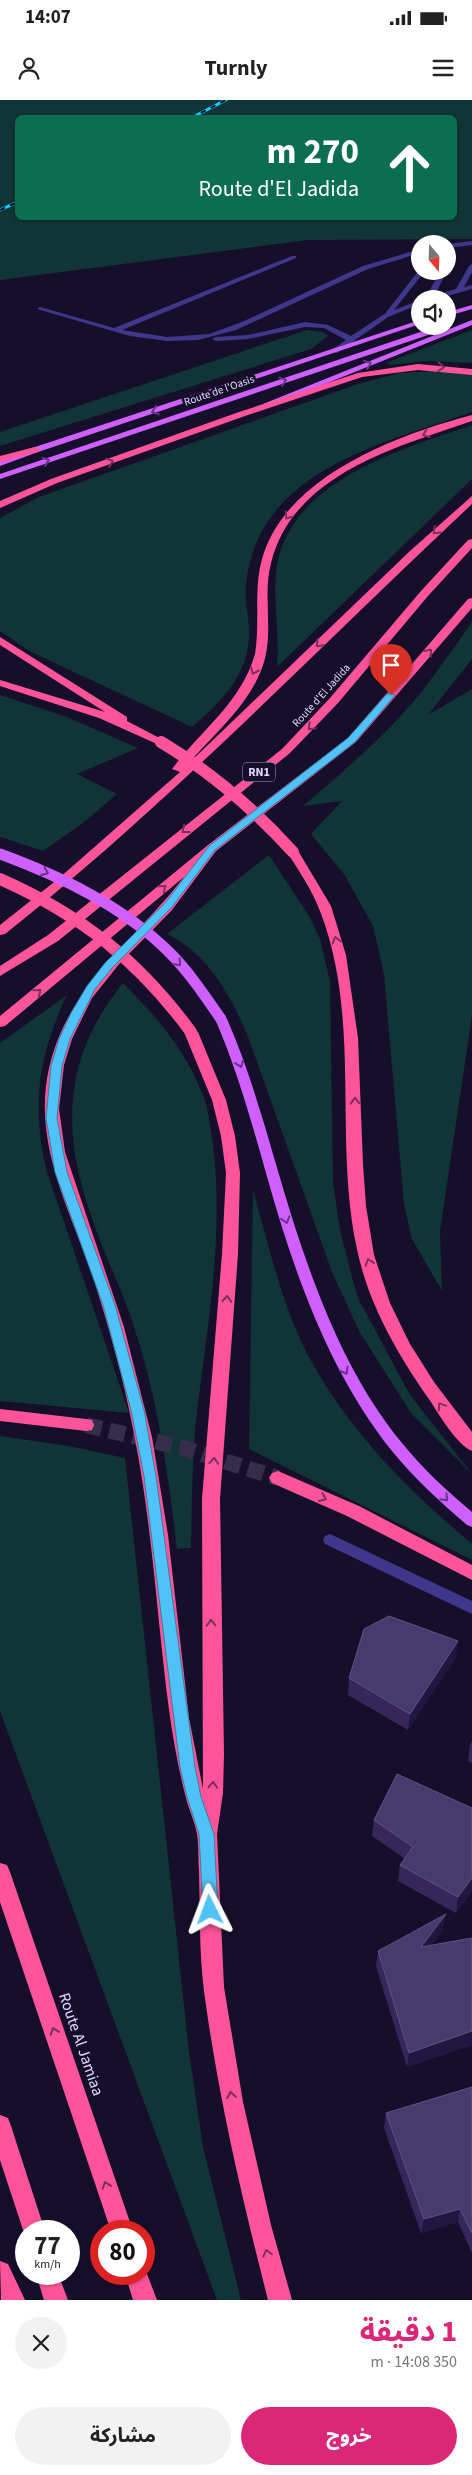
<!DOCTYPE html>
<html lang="ar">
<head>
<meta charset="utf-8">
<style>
	body { margin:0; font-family:"Source Sans 3","Noto Sans Arabic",sans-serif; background:#f2f2f2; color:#222; direction:rtl; height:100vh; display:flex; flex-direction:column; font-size:19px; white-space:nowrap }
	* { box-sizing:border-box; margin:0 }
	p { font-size:16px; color:#767676 }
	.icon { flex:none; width:28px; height:28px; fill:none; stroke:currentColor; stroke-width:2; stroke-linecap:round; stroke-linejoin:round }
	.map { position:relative; height:2200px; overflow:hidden; direction:ltr }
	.panel { display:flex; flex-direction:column; background:#fff; flex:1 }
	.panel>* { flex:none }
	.guide { position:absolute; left:15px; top:15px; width:442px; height:105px; border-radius:8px; box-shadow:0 1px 4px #0004; direction:rtl; background:#0b6e4f; color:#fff; overflow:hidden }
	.needle { width:32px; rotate:161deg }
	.fabs { position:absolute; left:411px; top:135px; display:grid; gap:10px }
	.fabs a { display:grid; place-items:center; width:45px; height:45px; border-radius:50%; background:#fff; box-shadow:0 1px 4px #0004; font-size:25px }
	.speed { position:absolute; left:15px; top:2120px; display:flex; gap:10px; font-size:25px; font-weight:700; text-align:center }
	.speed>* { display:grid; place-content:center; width:65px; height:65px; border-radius:50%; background:#fff; box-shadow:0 1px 4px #0004; line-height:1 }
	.speed small { font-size:12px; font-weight:400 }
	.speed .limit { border:8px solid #d22; background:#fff; color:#111 }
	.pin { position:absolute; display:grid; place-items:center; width:42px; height:42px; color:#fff; margin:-51px -21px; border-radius:50% 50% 50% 0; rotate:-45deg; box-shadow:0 0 5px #0007 }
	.pin .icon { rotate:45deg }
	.me { position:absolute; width:55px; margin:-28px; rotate:357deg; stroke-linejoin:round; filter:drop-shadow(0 0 4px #0008) }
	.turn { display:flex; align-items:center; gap:18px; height:105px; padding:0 15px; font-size:22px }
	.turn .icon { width:65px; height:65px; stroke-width:2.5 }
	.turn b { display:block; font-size:35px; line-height:42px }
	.round { display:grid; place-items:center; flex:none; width:52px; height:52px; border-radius:26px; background:#f2f2f2 }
	.headline { display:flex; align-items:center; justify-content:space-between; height:85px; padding:0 15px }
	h1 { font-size:30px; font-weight:700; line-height:38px; color:#db2777 }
	.primary-button { display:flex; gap:10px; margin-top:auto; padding:10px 15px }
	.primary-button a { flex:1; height:58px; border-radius:30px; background:#db2777; color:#fff; font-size:20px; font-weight:700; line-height:58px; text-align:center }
	.primary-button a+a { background:#f2f2f2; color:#222 }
	.status { display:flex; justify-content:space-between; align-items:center; height:35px; padding:0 25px; background:#fff; direction:ltr }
	.status svg { height:14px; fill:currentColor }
	header { display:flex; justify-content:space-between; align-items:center; height:65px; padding:0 15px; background:#fff; font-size:22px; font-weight:700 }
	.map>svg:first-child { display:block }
	.green { fill:#113436; fill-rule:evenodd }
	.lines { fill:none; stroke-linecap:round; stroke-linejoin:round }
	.highway-tunnel { stroke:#342d4b; stroke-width:16; stroke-dasharray:16 8; stroke-linecap:butt }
	.minor { fill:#40378d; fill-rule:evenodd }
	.major { fill:#cf60ff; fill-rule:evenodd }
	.highway { fill:#ff549a; fill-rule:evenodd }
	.rail-casing { stroke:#05d4ff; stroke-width:3 }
	.rail { stroke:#160f2b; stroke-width:2; stroke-dasharray:5.5; stroke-linecap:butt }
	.major-bridge { stroke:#cf60ff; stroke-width:11 }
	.highway-bridge { stroke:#ff549a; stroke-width:12 }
	.wall { fill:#35275a }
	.shaded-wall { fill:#211640 }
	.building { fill:#473a6c; stroke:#5f5383 }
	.oneway { stroke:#69338a }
	.oneway2 { stroke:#7f2e5d }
	.route { fill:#4fc3f7; stroke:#337fa1 }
	.labels { text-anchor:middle; stroke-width:5; stroke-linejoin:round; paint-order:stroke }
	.far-street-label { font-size:11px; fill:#e0d9ff; stroke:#160f2b }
	.shield { fill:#160f2b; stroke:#a39cbf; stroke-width:1 }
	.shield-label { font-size:12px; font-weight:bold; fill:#e0d9ff }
	.near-street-label { font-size:16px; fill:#e0d9ff; stroke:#160f2b }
</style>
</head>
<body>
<div class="status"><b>14:07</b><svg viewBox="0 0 49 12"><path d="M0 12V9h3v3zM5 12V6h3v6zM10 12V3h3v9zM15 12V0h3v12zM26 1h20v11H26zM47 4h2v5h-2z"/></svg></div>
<header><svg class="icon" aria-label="menu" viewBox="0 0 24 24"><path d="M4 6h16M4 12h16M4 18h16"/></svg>Turnly<svg class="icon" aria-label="person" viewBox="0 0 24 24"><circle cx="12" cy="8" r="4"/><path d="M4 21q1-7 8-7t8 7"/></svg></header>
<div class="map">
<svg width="472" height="2200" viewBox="0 0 472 2200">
	<rect width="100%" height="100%" fill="#160f2b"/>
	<path class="green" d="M0 0H472V139L308 140 0 180ZM18 18H455V118H18Z
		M307 230 323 232 328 236 311 249 0 346V332Z
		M472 230V263L425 261 391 265 386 263Z
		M438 271 472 275V312C382 344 257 370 246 485 244 502 250 520 249 537 247 577 220 603 192 627L31 552 0 531V418L39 397 358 284 399 273Z
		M472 325V379L277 567C280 532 272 499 277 465 292 380 402 349 472 325Z
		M472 522V559L428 615 472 589V916L440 1131 442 1191 412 1139 404 1104 384 874 373 826 344 774 311 734 342 701 303 706C342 673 381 639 415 600 435 575 453 549 472 522Z
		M0 595 67 617 138 648 77 674 117 694 83 723 43 751 0 737Z
		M269 755 309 816 320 839 330 881 333 1083 340 1130 353 1181 359 1200 410 1295 472 1374 411 1313 359 1231 332 1172 247 934C229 893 208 854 167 834Z
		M123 883C155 915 185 949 202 993 209 1009 210 1027 213 1044 224 1134 208 1223 197 1312 192 1357 192 1402 191 1448L177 1449C168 1374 158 1299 134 1227 123 1191 105 1157 93 1121 61 1033 62 958 123 883Z
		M67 895C38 956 31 1006 47 1072L129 1313 0 1301V943Z
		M253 1090C269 1146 282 1207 310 1259 350 1332 409 1391 472 1444V1460L249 1349Z
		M0 1336 69 1346 125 1358 189 1952 203 2047 241 2200H217L0 1611Z"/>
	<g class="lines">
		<path class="highway-tunnel" d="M86 1325 183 1348 278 1378"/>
		<path class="minor" d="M472 141V145L448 148V144Z
			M420 149V153L368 169 236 230 198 240 167 241 130 236 37 209 40 207 114 228 292 156H296V158L122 230 167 237 209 234 242 222 363 166Z
			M472 164V172L464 187 472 185V189L437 199H425L440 171H447L435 195 456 189 469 166Z
			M420 169V171H425L394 210 420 200V204L388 217 337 253 330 251 346 240 324 228 305 227 248 239 216 241 212 239 216 237 248 235 305 222 328 225 351 236 386 213 387 211Z
			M330 1434 472 1501V1514L325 1444 323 1440 325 1436Z"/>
		<path class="major" d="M472 205V209L448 216V212Z
			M420 220V224L38 352 0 366V361L32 348Z
			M472 220V225L270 306 263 304Z
			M448 224 449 228 0 379V374L438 226H448Z
			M221 915 227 919C256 985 272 1055 294 1124 319 1201 350 1280 402 1343 423 1369 447 1391 472 1412V1427L467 1425C440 1402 414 1378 392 1351 339 1285 306 1204 281 1124 260 1056 244 985 215 919Z"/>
		<path class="highway" d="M418 264 472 269V275L418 270 362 277 245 316 57 383 0 408V401L51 379 239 312 358 273Z
			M472 315V321C397 347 293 374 271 463 262 497 275 534 262 568 248 606 215 633 189 663L410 451 472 396V404C317 549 171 702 5 834L0 835V825L58 779 180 672 172 669C201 630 241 603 255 554 260 524 254 492 261 463 281 378 396 335 472 315Z
			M35 347 40 350 38 352 0 362V356Z
			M472 439V448L428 496 338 603 290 653 58 841 0 876V866L48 835 282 649 330 598 421 491 468 440Z
			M472 498V508L356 642 216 751 172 810 120 863 92 898 72 939 64 965 59 1009 65 1052 124 1227 152 1337 168 1435 189 1618 203 1689 202 1399 222 1154 226 1073 221 1036 212 1000 184 932 186 929 191 928 198 932 226 1000 235 1036 240 1073 238 1154 220 1399 224 1654 223 1693 217 1734 224 1887 243 2002 271 2125 292 2200H268C242 2098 218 1996 204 1891 199 1852 200 1811 199 1771 198 1759 199 1746 197 1734 195 1722 189 1710 186 1698 179 1671 174 1644 170 1617 157 1523 153 1428 134 1334 124 1280 109 1227 92 1174 71 1114 38 1052 46 986 58 892 130 847 184 777L5 926 0 927V916L208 745 348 638 468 499Z
			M0 537 127 617V621L167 642 165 644H157L99 618 0 586V580L105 612 0 545Z
			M293 748 297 749 331 806 346 855 358 938 363 1064 366 1106 374 1155 390 1203 410 1244 434 1282 472 1332V1351C458 1346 439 1315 431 1302 399 1257 368 1204 357 1149 333 1038 362 919 320 811 312 790 299 771 287 752Z
			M0 1309 86 1319 92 1320 94 1325 92 1330 86 1331 0 1321Z
			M278 1371 359 1406 472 1465V1480L347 1416 272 1383 269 1378 272 1373Z
			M0 1763 7 1765 10 1772 133 2131H111L0 1802Z
			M0 2015 8 2018 11 2026 45 2131H26V2139L0 2060Z
			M0 2161 8 2164 25 2200H1Z
			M144 2166 157 2200H133L125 2174H144Z
			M36 2174H58L68 2200H44Z"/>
		<defs>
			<path id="rail" d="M191 18 226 0
				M0 110 18 102"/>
		</defs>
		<use href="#rail" class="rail-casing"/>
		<use href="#rail" class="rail"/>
		<path class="major-bridge" d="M0 754C62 777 123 806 170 853 189 872 205 896 221 919"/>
		<path class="highway-bridge" d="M161 642C211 672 254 709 293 752
			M0 779C81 815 138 860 191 932"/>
	</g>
	<path class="wall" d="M456 1557 408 1630 348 1595 349 1578Z
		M472 1641V1663L468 1661 470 1644Z
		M472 1708V1791L456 1813 398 1781 400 1765 405 1759 372 1736 374 1720Z
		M443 1830 432 1845 472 1838V1945L407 1967 376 1866 378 1851Z
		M472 1987V2153L458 2122 421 2133 384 2028 386 2013Z"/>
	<path class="shaded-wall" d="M458 1541 456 1557 408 1630 410 1614Z
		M472 1778V1791L456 1813 458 1797Z
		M446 1814 443 1830 419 1863 421 1847Z
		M472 1931V1945L407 1967 409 1953Z
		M460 2109 458 2122 421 2133 424 2119Z"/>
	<path class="building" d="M389 1516 458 1541 410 1614 349 1578 364 1529Z
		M397 1674 472 1708V1778L458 1797 400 1765 413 1747 374 1720Z
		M446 1814 421 1847 472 1838V1931L409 1953 378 1851Z
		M472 1987V2133L460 2109 424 2119 386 2013Z"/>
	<defs><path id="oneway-chevron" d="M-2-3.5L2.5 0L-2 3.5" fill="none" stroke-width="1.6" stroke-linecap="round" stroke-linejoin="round" transform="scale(1.25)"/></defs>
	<g class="oneway">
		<use href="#oneway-chevron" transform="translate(368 264) rotate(-22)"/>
		<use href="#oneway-chevron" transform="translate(283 281) rotate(-19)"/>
		<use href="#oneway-chevron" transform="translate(155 311) rotate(162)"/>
		<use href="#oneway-chevron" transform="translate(46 361) rotate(-19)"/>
		<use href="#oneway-chevron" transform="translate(45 772) rotate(23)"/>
		<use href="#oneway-chevron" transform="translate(178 863) rotate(48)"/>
		<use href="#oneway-chevron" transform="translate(240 964) rotate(70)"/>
		<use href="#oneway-chevron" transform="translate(286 1120) rotate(73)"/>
		<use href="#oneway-chevron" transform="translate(345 1271) rotate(61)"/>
		<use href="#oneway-chevron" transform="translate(445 1398) rotate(45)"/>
	</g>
	<g class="oneway2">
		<use href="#oneway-chevron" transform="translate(441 267) rotate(4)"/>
		<use href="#oneway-chevron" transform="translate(426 334) rotate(161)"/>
		<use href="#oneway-chevron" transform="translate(110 362) rotate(-19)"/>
		<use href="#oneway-chevron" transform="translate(288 416) rotate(126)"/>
		<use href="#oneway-chevron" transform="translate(436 431) rotate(137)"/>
		<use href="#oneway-chevron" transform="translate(319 544) rotate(134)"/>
		<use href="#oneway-chevron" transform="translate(429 552) rotate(-49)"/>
		<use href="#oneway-chevron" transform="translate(254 571) rotate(114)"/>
		<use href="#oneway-chevron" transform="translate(311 627) rotate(135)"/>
		<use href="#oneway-chevron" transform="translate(185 730) rotate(142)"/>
		<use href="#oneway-chevron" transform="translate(163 788) rotate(-40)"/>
		<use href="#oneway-chevron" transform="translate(336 840) rotate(-106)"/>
		<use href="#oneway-chevron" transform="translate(38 892) rotate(-40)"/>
		<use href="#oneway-chevron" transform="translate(355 1001) rotate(-92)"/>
		<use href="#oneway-chevron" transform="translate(369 1162) rotate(-109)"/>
		<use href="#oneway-chevron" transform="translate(227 1199) rotate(-86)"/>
		<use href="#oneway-chevron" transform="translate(441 1306) rotate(-124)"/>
		<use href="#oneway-chevron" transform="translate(214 1361) rotate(-86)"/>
		<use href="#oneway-chevron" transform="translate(323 1398) rotate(24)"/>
		<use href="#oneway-chevron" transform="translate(211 1523) rotate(-91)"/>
		<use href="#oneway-chevron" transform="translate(213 1685) rotate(-87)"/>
		<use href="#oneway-chevron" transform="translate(54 1931) rotate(-109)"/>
		<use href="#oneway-chevron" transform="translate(231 1995) rotate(-99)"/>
		<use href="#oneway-chevron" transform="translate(106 2085) rotate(-109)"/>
		<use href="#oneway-chevron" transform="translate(267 2153) rotate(-105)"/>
	</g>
	<path class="route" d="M388 593 395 595 355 642 215 750 172 807 112 868 95 889 70 939 62 966 57 1018 67 1072 115 1205 144 1310 156 1376 195 1667 201 1697 214 1734 218 1810 216 1816 210 1818 205 1816 203 1810 199 1734 187 1697 180 1667 144 1376 131 1310 103 1205 55 1072 46 1018 51 966 59 939 71 913 87 886 105 863 165 803 209 746 348 638Z"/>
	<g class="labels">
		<g class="far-street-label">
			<text transform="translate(219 290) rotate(-19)" y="4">Route de l'Oasis</text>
			<text transform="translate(321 595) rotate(-48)" y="4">Route d'El Jadida</text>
		</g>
		<rect class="shield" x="243" y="662.5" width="32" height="19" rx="4"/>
		<g class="shield-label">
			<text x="259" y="676">RN1</text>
		</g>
		<g class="near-street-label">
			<text transform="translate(82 1944) rotate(71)" y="6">Route Al Jamiaa</text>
		</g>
	</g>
</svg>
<div class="fabs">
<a><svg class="needle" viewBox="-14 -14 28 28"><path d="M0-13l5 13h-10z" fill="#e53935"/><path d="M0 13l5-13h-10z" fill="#767676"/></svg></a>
<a><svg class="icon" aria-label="sound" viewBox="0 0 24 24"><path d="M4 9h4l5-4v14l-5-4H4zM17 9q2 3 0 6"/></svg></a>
</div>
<div class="speed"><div>77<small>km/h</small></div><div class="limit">80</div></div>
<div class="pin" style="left:391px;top:595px;background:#d93025"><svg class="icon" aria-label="arrive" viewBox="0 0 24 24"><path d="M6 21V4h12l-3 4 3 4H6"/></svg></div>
<svg class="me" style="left:210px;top:1810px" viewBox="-20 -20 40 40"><path d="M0-17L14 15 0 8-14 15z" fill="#4fc3f7" stroke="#fff" stroke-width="4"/></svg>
<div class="guide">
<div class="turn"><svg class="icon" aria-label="ahead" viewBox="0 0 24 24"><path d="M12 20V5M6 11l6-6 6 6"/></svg><div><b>270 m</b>Route d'El Jadida</div></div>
</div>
</div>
<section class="panel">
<div class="headline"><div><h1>1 دقيقة</h1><p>350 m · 14:08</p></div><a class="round"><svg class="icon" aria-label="close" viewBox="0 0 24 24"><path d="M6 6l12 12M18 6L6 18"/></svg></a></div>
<div class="primary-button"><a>خروج</a><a>مشاركة</a></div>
</section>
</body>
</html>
